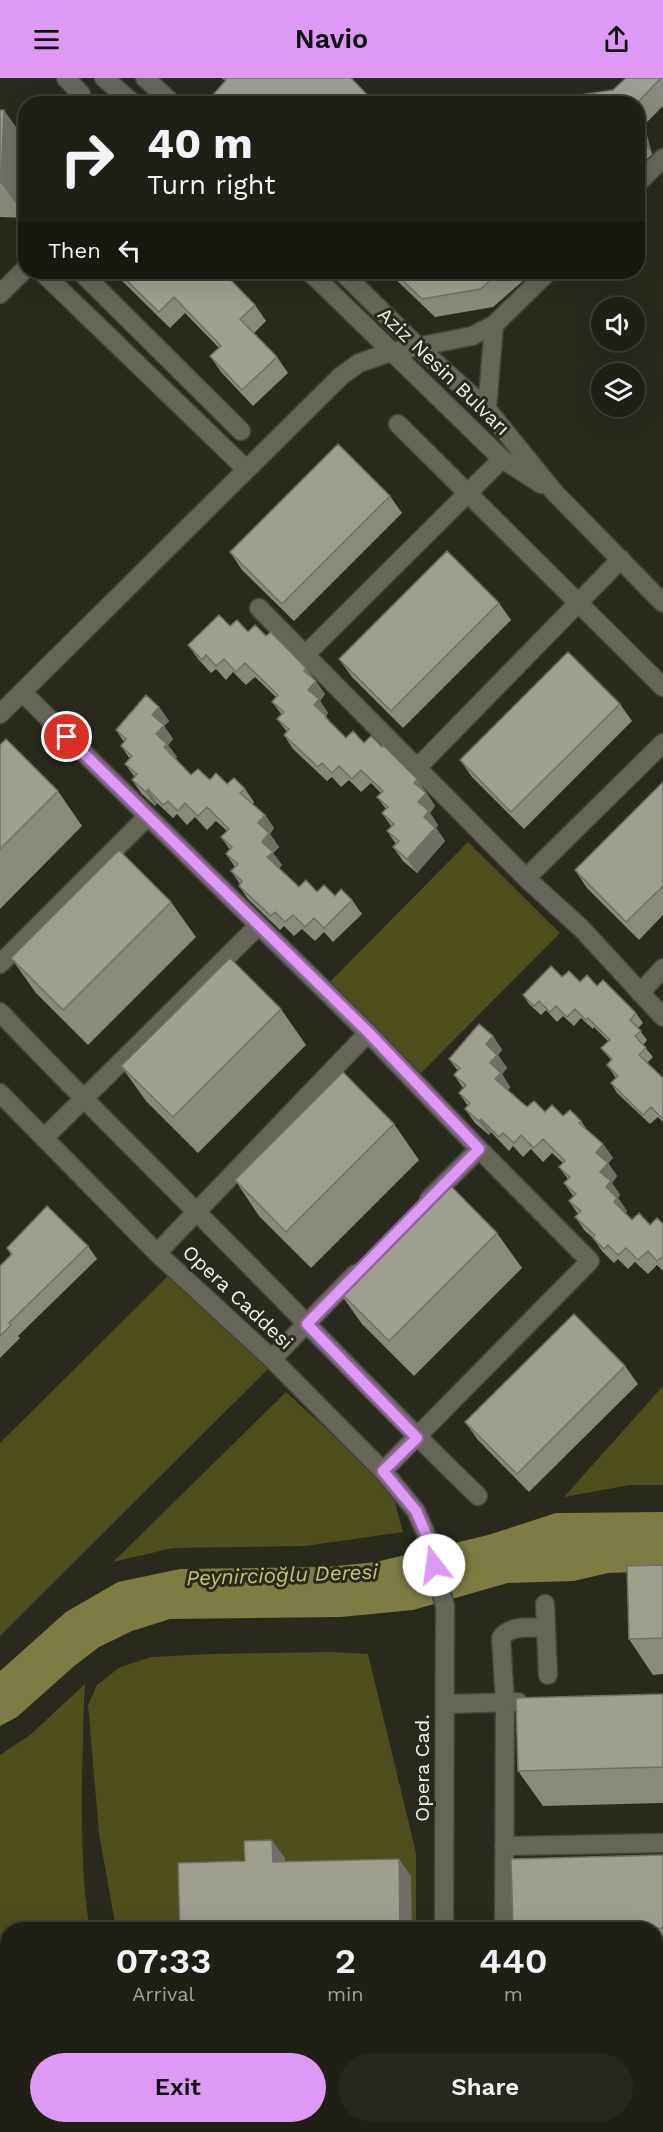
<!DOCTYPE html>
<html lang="en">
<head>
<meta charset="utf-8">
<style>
	body { margin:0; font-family:"Work Sans",sans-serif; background:#27271f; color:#f1f3f6; height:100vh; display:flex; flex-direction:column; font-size:22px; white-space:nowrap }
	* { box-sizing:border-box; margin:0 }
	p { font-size:20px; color:#a1a2a1 }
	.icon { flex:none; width:33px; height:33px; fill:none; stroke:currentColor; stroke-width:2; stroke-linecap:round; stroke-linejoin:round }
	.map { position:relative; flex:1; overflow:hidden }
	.sheet { position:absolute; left:0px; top:1844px; width:663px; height:212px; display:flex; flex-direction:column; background:#1f1f16; border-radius:24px 24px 0 0; box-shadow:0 6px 24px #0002,0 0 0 2px #3c3d35 }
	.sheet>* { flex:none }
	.banner { position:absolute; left:18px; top:18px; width:627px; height:183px; border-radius:24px; box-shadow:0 6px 24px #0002,0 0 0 2px #3c3d35; background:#1f1f16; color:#f1f3f6; overflow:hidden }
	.controls { position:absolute; left:591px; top:219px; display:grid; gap:12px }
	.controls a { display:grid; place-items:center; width:54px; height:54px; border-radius:50%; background:#1f1f16; box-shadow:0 6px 24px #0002,0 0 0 2px #3c3d35; font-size:30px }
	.pin { position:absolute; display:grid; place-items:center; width:51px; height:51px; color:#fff; margin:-26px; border:3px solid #fff; border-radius:50%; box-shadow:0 2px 6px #0007 }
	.me { position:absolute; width:66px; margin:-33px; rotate:345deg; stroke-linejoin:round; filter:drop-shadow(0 0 4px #0008) }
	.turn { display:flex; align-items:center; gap:21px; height:126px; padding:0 30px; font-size:27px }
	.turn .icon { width:78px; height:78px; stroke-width:2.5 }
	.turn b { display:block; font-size:42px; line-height:51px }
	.then { display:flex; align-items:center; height:57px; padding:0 30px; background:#0003; gap:12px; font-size:22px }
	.eta { display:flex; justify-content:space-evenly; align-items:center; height:102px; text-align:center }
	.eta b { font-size:36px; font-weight:600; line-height:42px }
	.action { display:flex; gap:12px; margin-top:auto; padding:12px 30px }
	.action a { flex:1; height:69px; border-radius:36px; background:#dd99f3; color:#111; font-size:24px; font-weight:600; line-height:69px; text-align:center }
	.action a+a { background:#27271f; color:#f1f3f6 }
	header { display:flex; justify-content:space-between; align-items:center; height:78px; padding:0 30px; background:#dd99f3; color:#111; font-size:27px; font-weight:600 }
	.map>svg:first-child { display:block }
	.green { fill:#4f4e1d }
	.water { fill:#7d7c43 }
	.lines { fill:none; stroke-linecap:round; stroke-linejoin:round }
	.minor-casing { stroke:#434339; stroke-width:21 }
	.minor { stroke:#656558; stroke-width:18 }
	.wall { fill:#89897c }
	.shaded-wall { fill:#6f6f65 }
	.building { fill:#9f9f90; stroke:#6f6f65; stroke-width:1.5 }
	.route-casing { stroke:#90639e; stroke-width:15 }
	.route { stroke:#dd99f3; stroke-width:10 }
	.labels { text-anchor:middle; stroke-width:6; stroke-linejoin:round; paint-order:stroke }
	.street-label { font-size:20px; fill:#f1f1e9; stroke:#29291d }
	.water-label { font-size:21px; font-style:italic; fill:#c7c570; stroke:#29291d }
</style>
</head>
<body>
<header><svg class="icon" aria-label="menu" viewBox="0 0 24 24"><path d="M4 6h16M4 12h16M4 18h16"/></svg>Navio<svg class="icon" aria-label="share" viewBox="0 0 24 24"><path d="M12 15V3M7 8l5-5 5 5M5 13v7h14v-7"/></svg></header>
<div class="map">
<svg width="663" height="2054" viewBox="0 0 663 2054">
	<rect width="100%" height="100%" fill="#29291d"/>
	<path class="green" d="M468 764 560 855 418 998 326 908Z
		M170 1196 268 1291 0 1558V1365Z
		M663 1308V1407H630L564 1419Z
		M286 1314 391 1410 403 1454 305 1468 173 1470 113 1484Z
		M332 1574 368 1576 416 1775V1851H116L99 1755 88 1627 97 1607 120 1589 151 1579 210 1576Z
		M85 1606C83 1637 83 1667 82 1698 82 1750 81 1800 90 1851H8V2048H14L10 2054H0V1677L30 1657Z"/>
	<path class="water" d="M663 1434V1493L608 1495 574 1503 508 1505 413 1532 341 1539 170 1541 132 1553 99 1569 73 1589 17 1639 0 1648V1593L66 1534 118 1504 180 1491 327 1489 376 1484 488 1457 556 1435Z"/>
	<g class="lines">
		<defs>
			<path id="minor" d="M66 0 81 16
				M104 0 134 26
				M145 0 173 26
				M638 105 663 80
				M42 194 246 391
				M81 194 241 353
				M310 194 502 381 541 406
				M342 194 418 269 487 331 555 415 663 525
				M0 216 26 190
				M487 331 494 247
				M398 346 663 609
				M259 530 526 800 582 851 663 939
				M305 577 502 381
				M22 614 368 955 479 1071 590 1183 383 1393
				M0 636 341 298 359 285 391 274 472 258 494 247 548 194
				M418 689 621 481
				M526 800 663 665
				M0 886 147 739
				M640 915 663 890
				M0 934C83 1022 170 1106 255 1193 329 1268 402 1345 478 1418
				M0 1015 157 1175 272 1281 383 1393 416 1433 426 1456 445 1528 444 1851
				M44 1060 258 848
				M429 1121 479 1071
				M157 1175 368 955
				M272 1281 355 1196
				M545 1526 548 1597
				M445 1626 518 1624
				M504 1768 663 1765
				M504 1851 505 1625 501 1560C511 1546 531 1550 546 1550
				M54 2054 60 2048"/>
		</defs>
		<use href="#minor" class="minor-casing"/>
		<use href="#minor" class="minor"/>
	</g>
	<path class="wall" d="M222 0H351L376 26H219L213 17 225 3Z
		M626 0H663V28L644 47 652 76 638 90V26H571L613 12Z
		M0 32 26 63V140L0 139Z
		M115 194H223L255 227 266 243 254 255 277 279 288 295 253 328 221 294 210 278 219 270 185 235 170 250 119 200Z
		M388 194H533L493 229 435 239Z
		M390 418 402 435 294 543 242 492 230 474Z
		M499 525 511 542 403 650 352 599 339 581Z
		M230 548 266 558 306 590 325 616 320 623 328 635 326 638 331 646 346 660 364 665 417 701 435 728 430 735 438 747 436 750 445 763 417 795 403 783 393 769 396 766 387 753 391 748 382 735 386 731 377 719 381 715 371 705 361 714 349 702 341 709 332 699 327 703 293 671 284 657 287 654 277 641 282 637 272 624 276 619 255 599 246 607 233 594 226 602 216 591 211 595 198 581 188 567Z
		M620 626 632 643 524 751 472 699 460 682Z
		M159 629 169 643 164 648 173 661 168 667 177 679 175 681 191 697 245 711 254 724 253 726 265 737 274 750 270 756 279 769 273 775 282 787 279 790 299 809 352 822 362 836 333 864 324 854 315 863 302 851 294 858 284 848 280 852 248 821 239 808 240 806 231 793 235 789 226 776 230 772 221 759 227 753 216 743 207 752 195 739 187 747 177 736 173 740 157 725 155 728 141 715 132 702 134 698 125 686 130 681 121 668 124 664 116 652Z
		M0 667 58 713 82 748 0 831Z
		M663 704V837L639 862 587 810 575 792Z
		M171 824 196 859 88 967 36 915 11 880Z
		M562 899 597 908 636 935 643 945 638 950 647 962 643 967 653 979 647 985 663 1000V1044L658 1039 650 1046 617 1015 611 1005 616 1000 607 987 611 982 601 970 608 963 594 949 593 951 581 940 574 948 563 938 557 944 546 932 541 937 529 926 523 917Z
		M281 931 306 967 198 1075 146 1023 121 988Z
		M493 958 502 972 498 977 507 990 502 996 510 1009 508 1012 527 1029 581 1043 588 1053 603 1066 613 1080 608 1085 617 1098 612 1105 620 1117 618 1120 627 1133 626 1135 632 1142 650 1147 663 1146V1193L657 1187 648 1196 635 1184 628 1191 618 1181 614 1185 602 1173 593 1160 585 1153 575 1139 578 1136 569 1123 573 1118 564 1105 568 1101 559 1089 563 1085 552 1075 543 1084 531 1071 523 1079 513 1068 509 1073 491 1054 489 1057 475 1045 465 1031 468 1028 459 1015 463 1010 454 997 458 993 449 981Z
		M394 1046 419 1082 311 1190 259 1138 235 1102Z
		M497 1155 522 1190 414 1298 362 1246 337 1211Z
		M88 1168 97 1181 18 1258 20 1260 0 1280V1188L11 1177 7 1170Z
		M625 1288 638 1306 529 1414 478 1362 465 1344Z
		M663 1487V1596L653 1597 629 1561Z
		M663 1616V1725L543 1728 518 1693Z
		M663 1777V1886H656V1851H513Z
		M656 1908H663V2017H656Z"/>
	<path class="shaded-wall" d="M4 32 26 63V139L1 105Z
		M638 37 644 47 652 76 639 58 638 51Z
		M306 590 325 616 320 623 328 635 326 638 335 651 314 627 308 612 304 593Z
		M159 629 169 643 164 648 173 661 168 667 177 679 173 683 164 669 156 656 152 637Z
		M417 701 435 728 430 735 438 747 436 750 445 763 417 795 407 781 424 739 418 724 414 705Z
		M148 711 157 725 155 728 146 714Z
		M265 737 274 750 270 756 279 769 273 775 282 787 277 793 267 779 262 764 258 745Z
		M493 958 502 972 498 977 507 990 502 996 510 1009 505 1015 495 1001 490 985 486 966Z
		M481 1041 491 1054 489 1057 479 1043Z
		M603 1066 613 1080 608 1085 617 1098 612 1105 620 1117 618 1120 627 1133 624 1137 606 1109 600 1094 596 1075Z
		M272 1762 285 1780V1801L273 1784Z
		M399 1781 411 1798 412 1851H400Z"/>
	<path class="building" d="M224 0H351L376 26H222L213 17 226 2Z
		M626 0H661L636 26H571L580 17 613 12Z
		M0 32H4L1 105H0Z
		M118 194H223L255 227 240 241 277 279 242 312 210 278 221 268 174 219 159 234Z
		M394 194H501L480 211 422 221Z
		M338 366 390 418 282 526 230 474Z
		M447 473 499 525 391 633 339 581Z
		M219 537 230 548 237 542 248 554 255 547 266 558 271 554 306 590 304 593 316 603 308 612 319 621 314 627 326 638 325 639 346 660 353 653 364 665 371 658 382 669 383 667 417 701 414 705 426 715 418 724 429 733 424 739 435 750 407 781 393 769 399 763 387 753 394 746 382 735 388 729 377 719 383 713 361 692 352 701 339 688 332 695 322 685 318 689 284 657 289 651 277 641 284 634 272 624 278 617 245 585 236 594 224 581 216 588 206 577 202 582 188 567Z
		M568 574 620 626 511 734 460 682Z
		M146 617 159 629 152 637 164 647 156 656 167 666 164 669 191 697 198 691 210 702 216 695 227 706 234 700 245 711 240 715 265 737 258 745 269 755 262 764 273 774 267 779 299 809 306 802 317 814 324 807 335 818 341 811 352 822 324 850 314 840 305 849 293 837 285 844 275 834 271 838 239 808 242 803 231 793 238 786 226 776 232 769 221 759 229 751 207 729 198 738 185 725 178 733 168 723 163 727 148 711 146 714 132 702 137 696 125 686 132 678 121 668 126 661 116 652Z
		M6 661 58 713 0 771V667Z
		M663 704V808L626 844 575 792Z
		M119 772 171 824 63 932 11 880Z
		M230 880 281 931 173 1039 121 988Z
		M551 888 562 899 569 893 580 904 587 897 597 908 603 902 636 935 630 942 641 953 635 958 646 970 639 977 663 1000V1041L651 1029 643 1037 611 1005 618 998 607 987 612 981 601 970 610 962 588 940 586 942 575 931 567 939 556 928 550 934 539 923 534 928 523 917Z
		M479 946 493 958 486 966 497 977 490 985 501 995 495 1001 527 1029 534 1023 545 1034 552 1027 563 1038 570 1032 581 1043 579 1045 603 1066 596 1075 608 1085 600 1094 611 1103 606 1109 617 1120 614 1124 632 1142 639 1135 650 1147 657 1140 663 1146V1178L657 1183 648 1173 638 1182 626 1170 618 1177 608 1167 604 1171 593 1160 595 1157 575 1139 581 1133 569 1123 576 1116 564 1105 570 1099 559 1089 565 1083 543 1061 534 1070 521 1057 514 1065 503 1055 499 1059 481 1041 479 1043 465 1031 470 1025 459 1015 466 1007 454 997 460 990 449 981Z
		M343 994 394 1046 286 1154 235 1102Z
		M446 1103 497 1155 389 1263 337 1211Z
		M47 1128 88 1168 9 1245 11 1247 0 1258V1188L12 1176 7 1170Z
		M574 1236 625 1288 517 1396 465 1344Z
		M663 1487V1560L629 1561 627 1488Z
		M663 1616V1689L518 1693 516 1620Z
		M272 1762 273 1784 399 1781 400 1851H180L178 1785 245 1783 244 1763Z
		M663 1777V1850L513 1851 511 1781Z
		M656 1908H663V1981H656Z"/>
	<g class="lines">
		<defs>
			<path id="route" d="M67 659 369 955 479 1071 307 1246 417 1360 383 1393 416 1433 426 1456 434 1487"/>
		</defs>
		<use href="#route" class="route-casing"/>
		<use href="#route" class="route"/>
	</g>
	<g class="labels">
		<g class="street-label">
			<text transform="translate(444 293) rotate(44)" y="7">Aziz Nesin Bulvarı</text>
			<text transform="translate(238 1219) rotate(43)" y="7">Opera Caddesi</text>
			<text transform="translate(422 1690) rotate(-90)" y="7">Opera Cad.</text>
		</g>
		<g class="water-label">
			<text transform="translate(282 1497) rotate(-2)" y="7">Peynircioğlu Deresi</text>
		</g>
	</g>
</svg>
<div class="controls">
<a><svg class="icon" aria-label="sound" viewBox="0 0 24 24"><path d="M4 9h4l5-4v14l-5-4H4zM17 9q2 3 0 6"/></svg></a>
<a><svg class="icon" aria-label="layers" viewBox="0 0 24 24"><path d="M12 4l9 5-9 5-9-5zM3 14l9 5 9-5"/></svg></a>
</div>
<div class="pin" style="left:67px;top:659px;background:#d93025"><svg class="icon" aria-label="arrive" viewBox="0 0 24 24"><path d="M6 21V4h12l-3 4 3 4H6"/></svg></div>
<svg class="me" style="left:434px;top:1487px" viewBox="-20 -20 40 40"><circle r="19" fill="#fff"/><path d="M0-13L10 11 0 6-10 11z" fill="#dd99f3"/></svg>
<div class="banner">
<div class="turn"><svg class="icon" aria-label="right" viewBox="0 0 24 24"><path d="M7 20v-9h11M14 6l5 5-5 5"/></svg><div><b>40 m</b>Turn right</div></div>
<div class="then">Then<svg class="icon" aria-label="left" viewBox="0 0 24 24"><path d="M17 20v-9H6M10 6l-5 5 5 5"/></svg></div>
</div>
<section class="sheet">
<div class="eta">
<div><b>07:33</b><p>Arrival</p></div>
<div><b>2</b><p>min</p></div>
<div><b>440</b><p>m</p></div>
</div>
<div class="action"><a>Exit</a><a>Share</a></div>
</section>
</div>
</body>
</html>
